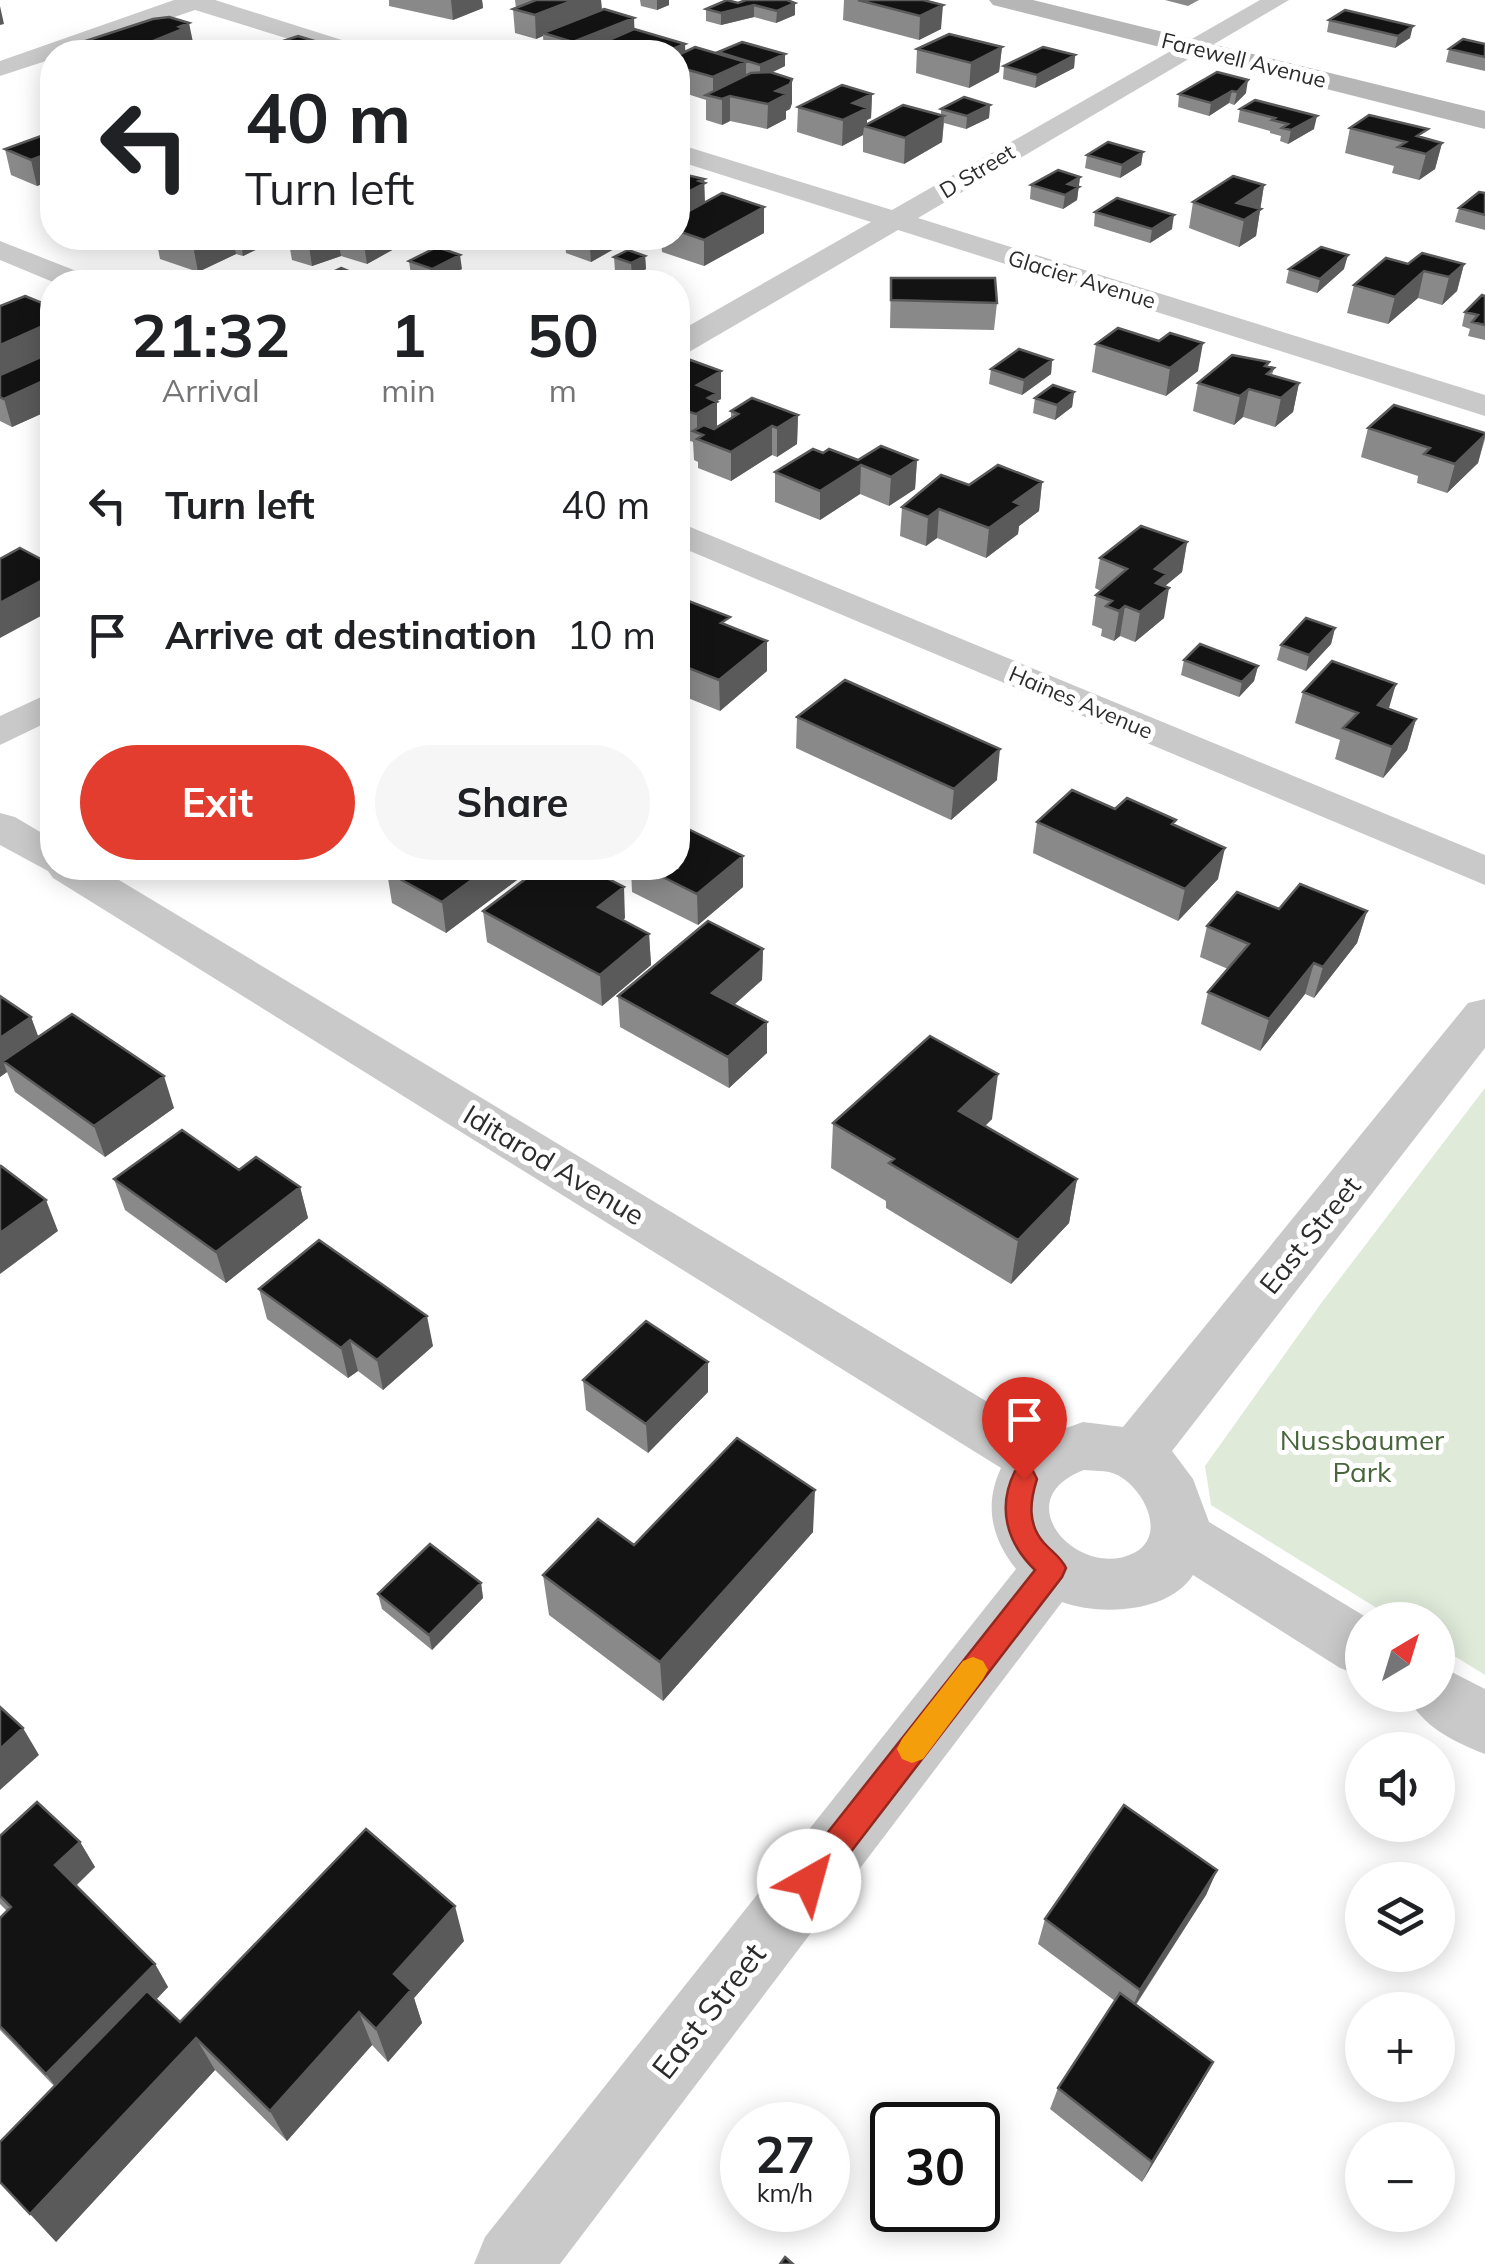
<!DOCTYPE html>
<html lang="en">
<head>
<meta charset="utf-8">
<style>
	body { margin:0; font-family:Mulish,sans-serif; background:#f6f6f6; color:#202124; height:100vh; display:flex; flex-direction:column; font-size:38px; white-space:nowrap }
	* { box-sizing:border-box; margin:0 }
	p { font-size:32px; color:#757577 }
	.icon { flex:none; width:55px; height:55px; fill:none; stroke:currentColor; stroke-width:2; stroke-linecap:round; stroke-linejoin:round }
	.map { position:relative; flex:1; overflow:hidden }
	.side { position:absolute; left:40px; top:270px; width:650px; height:610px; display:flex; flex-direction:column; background:#fff; border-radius:40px; box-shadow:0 5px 25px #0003 }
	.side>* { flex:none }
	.top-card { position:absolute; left:40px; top:40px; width:650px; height:210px; border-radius:40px; box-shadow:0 5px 25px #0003; background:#fff; color:#202124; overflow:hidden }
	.needle { width:65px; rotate:38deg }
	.buttons { position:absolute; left:1345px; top:1602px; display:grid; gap:20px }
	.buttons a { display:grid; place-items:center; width:110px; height:110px; border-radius:50%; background:#fff; box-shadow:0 5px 25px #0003; font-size:50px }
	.speed { position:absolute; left:720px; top:2102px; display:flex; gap:20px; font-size:50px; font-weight:700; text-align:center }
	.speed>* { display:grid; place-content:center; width:130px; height:130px; border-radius:50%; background:#fff; box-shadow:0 5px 25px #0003; line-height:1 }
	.speed small { font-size:25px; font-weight:400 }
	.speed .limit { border:5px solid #111; border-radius:15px; background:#fff; color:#111 }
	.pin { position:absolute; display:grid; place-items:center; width:85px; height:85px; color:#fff; margin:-102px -42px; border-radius:50% 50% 50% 0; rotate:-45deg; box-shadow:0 0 10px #0007 }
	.pin .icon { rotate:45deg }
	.me { position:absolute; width:110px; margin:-55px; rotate:38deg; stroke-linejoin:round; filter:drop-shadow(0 0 8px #0008) }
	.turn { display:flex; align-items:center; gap:35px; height:210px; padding:0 40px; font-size:45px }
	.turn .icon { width:130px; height:130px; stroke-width:2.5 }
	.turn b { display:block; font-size:70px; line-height:85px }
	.eta { display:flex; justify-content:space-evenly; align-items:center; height:170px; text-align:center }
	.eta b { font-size:60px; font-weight:700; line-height:70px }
	.action { display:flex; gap:20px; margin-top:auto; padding:20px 40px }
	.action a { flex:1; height:115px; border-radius:60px; background:#e23d2f; color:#fff; font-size:40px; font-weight:700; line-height:115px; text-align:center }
	.action a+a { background:#f6f6f6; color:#202124 }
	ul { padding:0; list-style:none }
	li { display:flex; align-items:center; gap:30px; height:130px; padding:0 40px }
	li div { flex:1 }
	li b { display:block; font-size:38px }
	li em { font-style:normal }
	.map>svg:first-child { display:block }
	.green { fill:#dfead9 }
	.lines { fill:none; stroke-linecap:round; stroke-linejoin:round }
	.street { fill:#c9c9c9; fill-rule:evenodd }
	.secondary { fill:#b6b6b6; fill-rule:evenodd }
	.wall { fill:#898989 }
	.shaded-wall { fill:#5a5a5a }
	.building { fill:#131313; stroke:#5a5a5a; stroke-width:2.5 }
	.route { fill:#e23d2f; stroke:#93281f; stroke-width:2.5 }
	.slow { fill:#f59e0b }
	.labels { text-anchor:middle; stroke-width:10; stroke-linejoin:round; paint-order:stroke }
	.far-street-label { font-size:22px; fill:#2c2c2c; stroke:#fff }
	.street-label { font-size:28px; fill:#2c2c2c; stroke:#fff }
	.park-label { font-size:28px; fill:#48663b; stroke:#fff }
	.near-street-label { font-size:32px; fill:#2c2c2c; stroke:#fff }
</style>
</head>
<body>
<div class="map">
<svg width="1485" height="2264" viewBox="0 0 1485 2264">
	<rect width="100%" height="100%" fill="#fff"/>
	<path class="green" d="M1485 1088V1675L1438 1646V1620H1396L1211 1505 1205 1466 1322 1302Z"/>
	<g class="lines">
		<path class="street" d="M174 0H215L364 47 367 52H331L195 10 72 52H52V59L0 76V61Z
			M1260 0H1289L918 218 1485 395V416L898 230 689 352 678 354V332L871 222 678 161V144L892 210Z
			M0 241 89 276 93 282H53L0 260Z
			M678 522 1485 855V885L678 546Z
			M52 692V720L0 745V716Z
			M0 813 15 817 52 839V868H99L1044 1436 1083 1422 1123 1427 1468 1003 1485 999V1048L1172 1451 1193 1479 1209 1522 1371 1620H1362V1676L1340 1668 1193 1575C1169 1613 1100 1616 1062 1602L560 2264H474L485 2237 1016 1569C991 1538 984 1504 1001 1468L53 878 48 871 0 845ZM1084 1470C1093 1471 1106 1470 1115 1474 1142 1485 1169 1535 1134 1553 1079 1581 1004 1500 1084 1470Z
			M1438 1665 1485 1689V1754C1454 1742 1421 1726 1407 1695H1438Z"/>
		<path class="secondary" d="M989 0H1033L1485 111V129L993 5Z"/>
	</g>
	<path class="wall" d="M389 0H482L483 8 453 20 389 6Z
		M515 0H601L602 10 634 29 685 44V51L718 54H785V66L771 73 792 79V103L790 109 786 111V119L767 129 730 121 722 125 706 120V100L678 91V52H544L543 36 536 39 515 33 513 9 516 8Z
		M640 0H669V5L657 10 641 6Z
		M844 0H923L941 29 919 40 843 20Z
		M1165 0H1199L1188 6Z
		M738 3H795V15L776 23 754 17 721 25 706 21V9Z
		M1329 20 1410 38 1395 48 1327 32Z
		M1485 44V71L1446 62 1449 49Z
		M1002 47 999 72 969 88 916 73 917 49Z
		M1075 55 1074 68 1035 88 1003 79 1004 66Z
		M1217 72 1246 93 1234 105 1229 103 1209 116 1178 107 1179 94Z
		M872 94 871 118 867 120V124L941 116V109L990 105 989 118 966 129 944 123 942 142 904 164 863 152V135L842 146 797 132 798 107Z
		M1240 109 1314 129 1288 144 1280 141 1281 136 1270 133V131L1238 122Z
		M1350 128 1425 138 1442 143 1435 169 1419 180 1392 173 1394 166 1345 153Z
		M52 132V180L37 186 11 175 5 149Z
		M1143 152 1141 165 1120 178 1085 168 1087 155Z
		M678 173 704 179 705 203 764 207V233L704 266 662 252 661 238H678Z
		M1080 177 1077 200 1063 209 1030 199 1031 185Z
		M52 180V207L46 183Z
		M1264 185 1256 236 1239 247 1189 228 1193 202Z
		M1485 193V230L1455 222 1459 208Z
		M1095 212 1172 229 1150 243 1094 226Z
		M156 238H260L262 247 243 256 236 254 198 272 160 259Z
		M288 238H392L394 249 367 264 341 256 312 266 292 260Z
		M568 238H614V249L591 262 566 253 565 239Z
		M645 256 646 269 632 277 615 271 614 257Z
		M409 261 462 269 437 281 411 275Z
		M1408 264H1464L1457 291 1442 305 1418 298 1388 324 1347 313 1354 285Z
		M1289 269H1344L1317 293 1286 283Z
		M891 278 997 303 994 330 890 328Z
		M1485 296V340L1468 336 1470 329 1462 326 1465 312Z
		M0 306 52 307V409L12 427 0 421Z
		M1096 344 1198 371 1166 396 1092 372Z
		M1052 360 1051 374 1022 395 989 384 991 369Z
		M678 362 721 371V399L717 401V427L731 418V411L798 415 797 444 777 457 772 455 731 481 698 468V462L694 460 693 442 688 440 680 444 678 443Z
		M1269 362 1268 367 1274 368 1272 375 1299 383 1293 412 1275 427 1243 417 1234 425 1193 411 1198 383Z
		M1074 392 1072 407 1055 420 1033 413 1035 398Z
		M1368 428 1485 433V439L1478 463 1447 493 1417 483 1418 476 1361 457Z
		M823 453 858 460H917L915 489 889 506 860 494 820 520 775 502V472Z
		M1042 482 1039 511 1019 526 1018 534 986 558 937 538 926 546 900 536 902 507 969 485Z
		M1187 543 1182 572 1165 586 1164 618 1135 642 1120 636 1114 641 1101 636 1102 629 1092 625 1096 595 1101 591 1095 588 1100 558Z
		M678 597 730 626 767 641V671L720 711 678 694Z
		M1335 628 1331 644 1306 671 1277 660 1281 645Z
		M1184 660 1258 666 1254 681 1239 697 1181 675Z
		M1303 692 1389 709 1416 719 1407 750 1383 778 1335 759 1340 740 1295 723Z
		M797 717 997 780 951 820 796 748Z
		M1115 809 1175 826 1218 879 1178 921 1033 853 1037 822Z
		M631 868H678L743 887 698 925 632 892Z
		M387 872 521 877 446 933 392 903Z
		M1279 909 1367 911 1357 943 1314 998 1305 994 1260 1051 1201 1024 1208 992 1228 969 1200 957 1207 926Z
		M483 911 625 918 623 920 649 934 651 965 602 1006 487 942Z
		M763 949 762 980 734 1005 767 1022V1053L729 1088 620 1027 618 996Z
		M0 996 31 1017 38 1037 174 1108 105 1157 15 1092 7 1072 0 1077Z
		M992 1119 985 1126 1077 1179 1069 1223 1011 1284 886 1208V1201L831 1168 833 1123Z
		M239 1170 300 1187 308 1218 226 1283 125 1210 114 1179Z
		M259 1289 433 1346 383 1390 358 1371 348 1378 267 1319Z
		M708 1362V1392L648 1453 586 1410 583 1380Z
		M813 1532 663 1701 549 1615 543 1575 634 1545Z
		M481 1583 483 1598 432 1650 382 1609 378 1594Z
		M0 1836 80 1842 95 1867 76 1886 155 1964 168 1987 156 2000 180 2022 464 1941 414 1998 422 2023 388 2062 372 2045 287 2141 215 2070 56 2242 54 2086 0 2030V1918L7 1911 0 1904Z
		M1217 1870 1206 1895 1136 2005 1213 2062 1201 2084 1142 2182 1050 2109 1058 2088 1115 2001 1038 1944 1045 1919Z"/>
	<path class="shaded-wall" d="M451 0H482L483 8 453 20Z
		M574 0H601L602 14 543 33V36L536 39 535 15Z
		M657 0H669V5L657 10Z
		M795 3V15L776 23 777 11Z
		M754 5V17L721 25V13Z
		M943 5 941 29 919 40 920 16Z
		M0 6 4 24 0 25Z
		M634 18 635 42 595 46V52H574L573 42Z
		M189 23 194 47 187 50 188 52H126Z
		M1413 26 1410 38 1395 48 1398 36Z
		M685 44 686 68 678 67V52H665Z
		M1002 47 999 72 969 88 971 63Z
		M785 54V66L760 78V65Z
		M1075 55 1074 68 1035 88 1037 75Z
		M746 62V86L713 97V77Z
		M792 79V103L790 109 786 111V119L767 129 768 104 776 91Z
		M1248 80 1246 93 1234 105 1237 92Z
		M1232 91 1229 103 1209 116 1211 103Z
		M872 94 871 118 867 120V127L864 126 863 135 842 146 843 120 853 103Z
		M730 96V121L722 125V99Z
		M990 105 989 118 966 129 967 116Z
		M944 116 942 142 904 164 905 138Z
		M1317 116 1314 129 1288 144 1291 130Z
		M1442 143 1435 169 1419 180 1426 154Z
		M52 152V180L37 186 31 160Z
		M1143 152 1141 165 1120 178 1122 165Z
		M1080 177 1077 200 1063 209 1065 195 1068 184Z
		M704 179 705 209 678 224V197Z
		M1264 185 1256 236 1239 247 1244 220 1237 203Z
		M764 207V233L704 266V240Z
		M1174 215 1172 229 1150 243 1152 229Z
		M209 238H233L236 254 198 272 193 245Z
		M240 238H260L262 247 243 256Z
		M312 238H338L341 256 312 266 308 239Z
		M363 238H392L394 249 367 264Z
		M610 238H614V249L591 262 590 248Z
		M460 255 462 269 433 282 432 269Z
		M1348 255 1344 269 1317 293 1320 279Z
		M645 256 646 269 632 277 631 263Z
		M1464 264 1457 291 1442 305 1449 277Z
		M1424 271 1418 298 1388 324 1395 297Z
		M52 322V353L0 377V345Z
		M1203 343 1198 371 1166 396 1170 368Z
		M1052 360 1051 374 1022 395 1024 380Z
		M721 371V399L717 401V430L703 435 697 433V385Z
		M52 377V409L12 427 4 399Z
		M1299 383 1293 412 1275 427 1281 398Z
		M1249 389 1243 417 1234 425 1240 396Z
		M1074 392 1072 407 1055 420 1057 405Z
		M687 411 688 440 680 444 679 415Z
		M798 415 797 444 777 457V428Z
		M772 426V455L731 481V452Z
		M1485 435 1478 463 1447 493 1455 464Z
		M917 460 915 489 889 506 891 477Z
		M861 465 860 494 820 520V491Z
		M1042 482 1039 511 1019 526 1018 534 986 558 989 528 1014 502Z
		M939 509 937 538 926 546 928 517Z
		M1187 542 1182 572 1165 586 1169 588 1164 618 1135 642 1140 612 1155 569Z
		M52 575V610L0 638V603Z
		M1125 606 1120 636 1114 641 1119 611Z
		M1335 628 1331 644 1306 671 1309 655Z
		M767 641V671L720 711 719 680Z
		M1258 666 1254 681 1239 697 1242 682Z
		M1396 684 1387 715 1378 705Z
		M1416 719 1407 750 1383 778 1392 747Z
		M1000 749 997 780 951 820 954 789Z
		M1225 848 1218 879 1178 921 1185 889Z
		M743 856V887L698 925 697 894Z
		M488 868H520L521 877 446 933 442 902Z
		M624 887 625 918 600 938 598 907Z
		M1367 911 1357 943 1314 998 1323 967Z
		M649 934 651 965 602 1006 600 975Z
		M763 949 762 980 712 1024V993Z
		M1314 963 1305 994 1260 1051 1269 1019Z
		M31 1017 43 1049 3 1061 7 1072 0 1077V1038Z
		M767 1022V1053L729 1088 728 1057Z
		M998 1074 992 1119 954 1156 959 1111Z
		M164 1076 174 1108 105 1157 94 1126Z
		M1077 1179 1069 1223 1011 1284 1018 1240Z
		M300 1187 308 1218 226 1283 216 1252Z
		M46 1200 58 1231 0 1274V1233Z
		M427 1316 433 1346 383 1390 377 1360Z
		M350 1340 358 1371 348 1378 341 1348Z
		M708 1362V1392L648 1453 646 1424Z
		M815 1490 813 1532 663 1701 660 1662Z
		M481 1583 483 1598 432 1650 429 1635Z
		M23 1728 39 1755 0 1790V1749Z
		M80 1842 95 1867 71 1890 55 1865Z
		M1217 1870 1206 1895 1130 2013 1140 1990Z
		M455 1906 464 1941 414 1998 422 2023 388 2062 376 2029 394 1974Z
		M155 1964 168 1987 63 2096 46 2074Z
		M359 2012 372 2045 287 2141 270 2111Z
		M196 2038 215 2070 56 2242 30 2214Z
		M1213 2062 1201 2084 1142 2182 1152 2162Z"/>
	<path class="building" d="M536 0H574L535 15 513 9Z
		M727 0 738 3 746 0H787L795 3 777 11 754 5 721 13 706 9Z
		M858 0H923L943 5 920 16Z
		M604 9 634 18 573 42 543 33Z
		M1345 10 1413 26 1398 36 1329 20Z
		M169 17 189 23 179 27 183 29 126 52H71L61 49 153 19Z
		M634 29 685 44 665 52H628L595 46Z
		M949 34 1002 47 971 63 917 49Z
		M298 36 344 50 338 52H250Z
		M1463 39 1485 44V57L1449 49Z
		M742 42 785 54 760 65 718 52Z
		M695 47 746 62 713 77 678 67V55Z
		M1043 47 1075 55 1037 75 1004 66Z
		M770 72 792 79 790 84 776 91 787 94 768 104 730 96 722 99 706 95 751 73Z
		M1217 72 1248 80 1237 92 1232 91 1211 103 1179 94Z
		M842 85 872 94 853 103 868 108 843 120 798 107Z
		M964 97 990 105 967 116 941 109Z
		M1255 100 1317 116 1291 130 1282 128 1288 124 1272 120 1275 118 1240 109Z
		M903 105 944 116 905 138 864 126Z
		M1369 115 1428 129 1417 136 1442 143 1426 154 1398 147 1406 142 1350 128Z
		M52 132V152L31 160 5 149Z
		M1108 142 1143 152 1122 165 1087 155Z
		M1058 170 1080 177 1068 184 1079 187 1065 195 1031 185Z
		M678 173 704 179 699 181 705 183 678 197Z
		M1233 176 1264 185 1237 203 1261 209 1244 220 1193 202Z
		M1479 192 1485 193V215L1459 208Z
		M722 193 764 207 704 240 678 231V217Z
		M1117 198 1174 215 1152 229 1095 212Z
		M170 238H209L193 245Z
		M568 238H610L590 248 565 239Z
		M437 247 460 255 432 269 409 261Z
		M1321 247 1348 255 1320 279 1289 269Z
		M628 250 645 256 631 263 614 257Z
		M1422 253 1464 264 1449 277 1424 271 1395 297 1354 285 1386 258 1408 264Z
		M341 268 375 282H318L314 281Z
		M425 277 439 282H415Z
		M891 278H995L997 303 891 300Z
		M1482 295 1485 296V325L1472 322 1478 315 1465 312Z
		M25 296 52 307V322L0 345V306Z
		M1118 328 1159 341 1170 333 1203 343 1170 368 1096 344Z
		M1019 349 1052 360 1024 380 991 369Z
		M52 352V377L4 399 0 397V375Z
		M1232 355 1269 362 1265 366 1274 368 1267 374 1299 383 1281 398 1249 389 1240 396 1198 383Z
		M685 358 721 371 697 385 717 393 708 398 717 402 696 414 687 411 679 415H678V362Z
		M1053 385 1074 392 1057 405 1035 398Z
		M752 398 798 415 777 428 772 426 731 452 697 439 703 435 693 431 704 425 714 429 738 414 731 411Z
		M1394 405 1485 433V435L1455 464 1424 454 1430 448 1368 428Z
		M881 446 917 460 891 477 861 465 820 491 775 472 813 449 823 453 829 449 858 460Z
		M998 465 1042 482 1014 502 1021 505 989 528 939 509 928 517 902 507 941 475 969 485Z
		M1141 526 1187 542 1155 569 1167 574 1156 583 1169 588 1140 612 1125 606 1119 611 1106 606 1112 601 1096 595 1127 569 1100 558Z
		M20 548 52 565V575L0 603V559Z
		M678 597 730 617 721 623 767 641 719 680 678 664Z
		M1306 618 1335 628 1309 655 1281 645Z
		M1200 644 1258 666 1242 682 1184 660Z
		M1332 661 1396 684 1378 705 1416 719 1392 747 1343 728 1358 713 1303 692Z
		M845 680 1000 749 954 789 797 717Z
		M1072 790 1115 809 1127 798 1176 820 1172 824 1225 848 1185 889 1037 822Z
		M678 824 743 856 697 894 645 868H678Z
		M393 868H488L442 902 387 872Z
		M540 868H587L624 887 598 907 649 934 600 975 483 911Z
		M1300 884 1367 911 1323 967 1314 963 1269 1019 1208 992 1249 944 1207 926 1237 892 1279 909Z
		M708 921 763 949 712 993 767 1022 728 1057 618 996Z
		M0 996 31 1017 0 1038Z
		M72 1014 164 1076 94 1126 3 1061Z
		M930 1036 998 1074 959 1111 1077 1179 1018 1240 889 1163 894 1159 833 1123Z
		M182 1130 239 1170 256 1157 300 1187 216 1252 114 1179Z
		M1 1166 46 1200 0 1233V1167Z
		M319 1240 427 1316 377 1360 350 1340 341 1348 259 1289Z
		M646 1321 708 1362 646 1424 583 1380Z
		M737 1438 815 1490 660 1662 543 1575 598 1519 634 1545Z
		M430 1544 481 1583 429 1635 378 1594Z
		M0 1707 23 1728 0 1749Z
		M37 1802 80 1842 55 1865 155 1964 46 2074 0 2026V1918L11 1907 0 1896V1836Z
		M1124 1805 1217 1870 1140 1990 1045 1919Z
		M366 1829 455 1906 394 1974 411 1990 376 2029 359 2012 270 2111 196 2038 30 2214 0 2182V2142L147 1991 180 2022Z
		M1120 1993 1213 2062 1152 2162 1058 2088Z
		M785 2257 793 2264H780Z"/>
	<path class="route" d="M1024 1468 1033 1471 1037 1479C1030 1501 1027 1524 1044 1543 1052 1552 1061 1557 1066 1568L1062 1577 820 1892 809 1897 798 1892 794 1881 798 1870 1035 1570C1006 1542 997 1507 1015 1471Z"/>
	<path class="slow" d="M973 1657 983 1661 988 1670 983 1679 923 1759 912 1763 902 1759 897 1749 902 1739 963 1661Z"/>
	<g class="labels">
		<g class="far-street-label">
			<text transform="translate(1244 60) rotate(14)" y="8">Farewell Avenue</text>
			<text transform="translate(977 171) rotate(-31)" y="8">D Street</text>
			<text transform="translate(1082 279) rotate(17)" y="8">Glacier Avenue</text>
			<text transform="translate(1081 702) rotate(23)" y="8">Haines Avenue</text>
		</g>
		<g class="street-label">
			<text transform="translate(554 1165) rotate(31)" y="10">Iditarod Avenue</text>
			<text transform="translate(1310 1235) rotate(-51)" y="10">East Street</text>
		</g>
		<g class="park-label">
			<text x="1362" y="1450">Nussbaumer<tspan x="1362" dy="32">Park</tspan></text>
		</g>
		<g class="near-street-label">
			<text transform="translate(709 2011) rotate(-52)" y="11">East Street</text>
		</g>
	</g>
</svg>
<div class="buttons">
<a><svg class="needle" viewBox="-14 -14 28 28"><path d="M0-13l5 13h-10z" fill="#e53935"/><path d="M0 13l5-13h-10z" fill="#757577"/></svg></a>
<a><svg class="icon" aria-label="sound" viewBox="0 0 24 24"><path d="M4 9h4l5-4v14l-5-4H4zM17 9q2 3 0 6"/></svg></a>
<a><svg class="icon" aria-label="layers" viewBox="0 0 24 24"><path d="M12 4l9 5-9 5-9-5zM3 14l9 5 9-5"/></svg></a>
<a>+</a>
<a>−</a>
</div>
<div class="speed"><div>27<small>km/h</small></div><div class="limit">30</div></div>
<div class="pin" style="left:1024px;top:1479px;background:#d93025"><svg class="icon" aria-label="arrive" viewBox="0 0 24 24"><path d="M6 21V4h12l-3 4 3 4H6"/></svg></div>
<svg class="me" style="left:809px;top:1881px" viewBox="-20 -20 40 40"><circle r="19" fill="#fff"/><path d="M0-13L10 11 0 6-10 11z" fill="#e23d2f"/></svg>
<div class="top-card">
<div class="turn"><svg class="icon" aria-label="left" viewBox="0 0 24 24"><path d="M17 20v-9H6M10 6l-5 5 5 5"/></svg><div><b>40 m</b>Turn left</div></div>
</div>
<section class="side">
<div class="eta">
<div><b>21:32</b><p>Arrival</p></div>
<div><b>1</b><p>min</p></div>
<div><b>50</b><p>m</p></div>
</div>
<ul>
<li><svg class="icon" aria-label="left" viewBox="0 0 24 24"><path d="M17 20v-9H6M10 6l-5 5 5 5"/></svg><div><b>Turn left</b></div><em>40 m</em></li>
<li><svg class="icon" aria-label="arrive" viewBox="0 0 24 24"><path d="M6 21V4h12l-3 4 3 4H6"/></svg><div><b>Arrive at destination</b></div><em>10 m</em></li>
</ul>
<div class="action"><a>Exit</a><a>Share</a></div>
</section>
</div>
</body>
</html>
